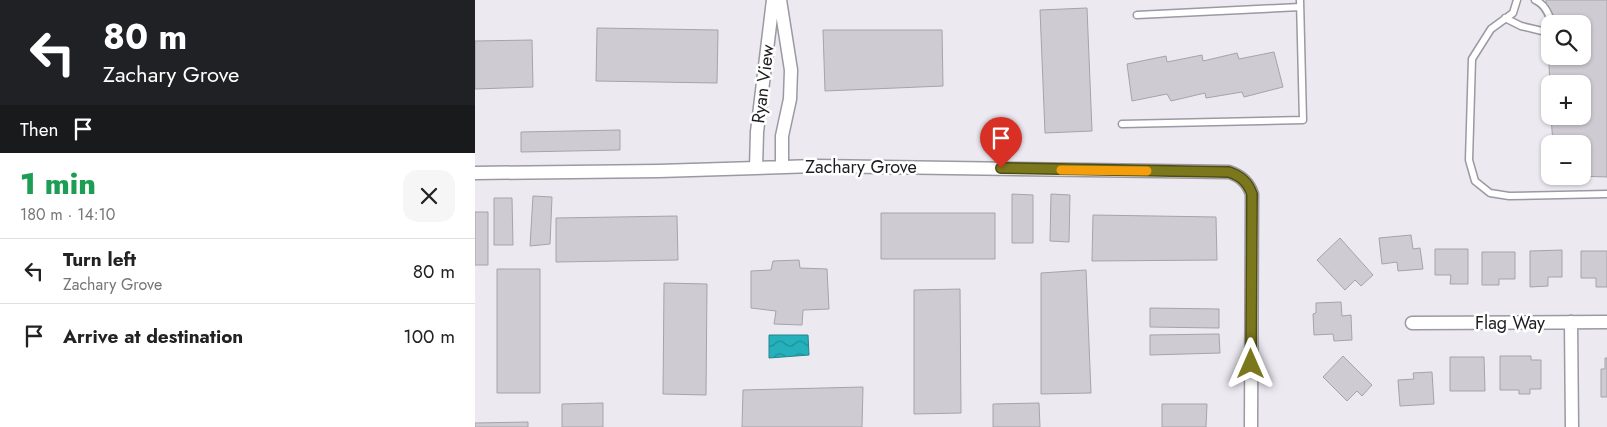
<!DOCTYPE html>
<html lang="en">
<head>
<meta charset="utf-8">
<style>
	body { margin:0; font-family:Jost,sans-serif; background:#f6f6f6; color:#222; height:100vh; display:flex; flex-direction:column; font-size:19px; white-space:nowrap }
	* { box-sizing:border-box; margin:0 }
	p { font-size:16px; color:#767676 }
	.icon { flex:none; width:28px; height:28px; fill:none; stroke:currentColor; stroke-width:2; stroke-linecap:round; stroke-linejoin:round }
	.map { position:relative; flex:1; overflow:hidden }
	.drawer { display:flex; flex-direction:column; background:#fff; width:475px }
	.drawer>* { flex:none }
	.top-card { background:#202124; color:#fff; overflow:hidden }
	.fabs { position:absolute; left:1066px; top:15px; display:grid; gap:10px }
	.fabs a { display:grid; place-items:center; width:50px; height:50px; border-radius:10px; background:#fff; box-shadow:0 1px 4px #0004; font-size:25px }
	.pin { position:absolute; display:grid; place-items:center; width:42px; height:42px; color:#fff; margin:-51px -21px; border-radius:50% 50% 50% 0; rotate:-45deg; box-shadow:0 0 5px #0007 }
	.pin .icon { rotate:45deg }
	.me { position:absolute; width:55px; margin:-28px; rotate:0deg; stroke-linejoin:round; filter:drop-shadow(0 0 4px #0008) }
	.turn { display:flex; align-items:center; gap:18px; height:105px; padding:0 20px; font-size:22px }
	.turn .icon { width:65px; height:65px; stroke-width:2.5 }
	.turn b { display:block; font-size:35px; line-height:42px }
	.then { display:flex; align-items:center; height:48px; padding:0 20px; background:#0003; gap:10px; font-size:19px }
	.round { display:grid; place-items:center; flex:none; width:52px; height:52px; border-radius:15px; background:#f6f6f6 }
	.head { display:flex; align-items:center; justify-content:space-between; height:85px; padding:0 20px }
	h1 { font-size:30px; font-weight:800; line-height:38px; color:#1e9e55 }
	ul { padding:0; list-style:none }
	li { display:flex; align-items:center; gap:15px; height:65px; padding:0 20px; border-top:1px solid #e0e0e0 }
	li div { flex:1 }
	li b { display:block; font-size:19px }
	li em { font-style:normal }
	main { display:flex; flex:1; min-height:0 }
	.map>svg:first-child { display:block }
	.water { fill:url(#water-waves); stroke:#23858d }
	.building { fill:#cfcbd3; stroke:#a6a3aa; fill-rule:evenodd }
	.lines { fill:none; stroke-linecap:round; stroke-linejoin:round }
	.service-casing { stroke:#9b99a1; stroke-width:9 }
	.minor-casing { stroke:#9b99a1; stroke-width:15 }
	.service { stroke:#fff; stroke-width:6 }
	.minor { stroke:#fff; stroke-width:12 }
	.route-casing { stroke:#4f4d13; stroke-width:12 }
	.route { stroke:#7a771d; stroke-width:9 }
	.slow { stroke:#f59e0b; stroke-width:9 }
	.labels { text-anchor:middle; stroke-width:5; stroke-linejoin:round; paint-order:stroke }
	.street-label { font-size:18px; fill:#1e1d20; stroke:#fff }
</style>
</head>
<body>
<main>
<section class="drawer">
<div class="top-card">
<div class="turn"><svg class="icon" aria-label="left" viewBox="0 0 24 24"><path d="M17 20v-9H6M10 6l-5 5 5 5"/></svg><div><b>80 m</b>Zachary Grove</div></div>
<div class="then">Then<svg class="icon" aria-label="arrive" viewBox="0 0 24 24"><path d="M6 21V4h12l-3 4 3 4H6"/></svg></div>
</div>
<div class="head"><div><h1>1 min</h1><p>180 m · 14:10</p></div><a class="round"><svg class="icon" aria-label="close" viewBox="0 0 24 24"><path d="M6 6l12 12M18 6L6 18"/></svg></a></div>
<ul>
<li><svg class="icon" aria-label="left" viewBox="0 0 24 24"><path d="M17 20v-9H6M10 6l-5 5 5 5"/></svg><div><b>Turn left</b><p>Zachary Grove</p></div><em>80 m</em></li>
<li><svg class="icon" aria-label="arrive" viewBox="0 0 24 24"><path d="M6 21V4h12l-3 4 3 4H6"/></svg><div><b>Arrive at destination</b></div><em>100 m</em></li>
</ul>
</section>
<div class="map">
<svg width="1132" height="427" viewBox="0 0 1132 427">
	<defs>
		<pattern id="water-waves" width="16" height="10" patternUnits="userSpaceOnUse" patternTransform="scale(1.25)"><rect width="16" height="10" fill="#25b1bc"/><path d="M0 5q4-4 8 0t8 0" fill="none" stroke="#1f8f98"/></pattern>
	</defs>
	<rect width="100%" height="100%" fill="#ece9f1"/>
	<path class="water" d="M294 335H333L334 355 294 358Z"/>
	<path class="building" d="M1071 0H1132V177L1104 176H1108V144H1078L1076 116H1108V84H1075V86ZM1075 24H1108V56H1075Z
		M612 8 617 131 570 133 565 10Z
		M122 28 243 30 242 83 121 81Z
		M348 30H467L468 86 350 91Z
		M57 40 58 87 0 89V41Z
		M799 52 808 87 769 97 767 92 731 98 730 93 696 101 692 94 657 101 652 64 691 56 692 62 727 55 728 61 762 53 764 59Z
		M145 130V150L46 152V132Z
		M537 194 558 195V243H537Z
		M576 194 595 195 594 242 575 241Z
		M58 196 77 197 75 244 55 246Z
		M19 198H37L38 245H19Z
		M0 212H13V265H0Z
		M406 213H520V259H406Z
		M618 215 741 217 742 260 617 261Z
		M202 216 203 260 81 262V218Z
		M936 235 938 249 945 248 948 269 923 271 922 262 907 264 904 238Z
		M865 238 898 275 886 286 880 280 870 290 842 260Z
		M960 249H993V284H975L976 275H960Z
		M1087 250V277H1073V286L1055 287V251Z
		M1106 251H1132V287H1121V278H1106Z
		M1007 252H1040V279H1024V285H1007Z
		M324 260 325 268 352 269 354 309 328 310 327 325 299 324 301 311 276 308V271L296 270 298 261Z
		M22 269H65V393H22Z
		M611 270 616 393 566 394V273Z
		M189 283 232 284 231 395 188 394Z
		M485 289 486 413 439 414V290Z
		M866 302 867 316 876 315 877 340 859 341 858 334 839 335 838 314 841 313V303Z
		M675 308 744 309V328L675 327Z
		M744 334 745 353 675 355V335Z
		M868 356 897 385 887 396 882 391 872 401 848 377Z
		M1025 356H1056V360H1066V389H1055V394H1044V390H1025Z
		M975 357H1009L1010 391H975Z
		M1130 358H1132V397H1126V369H1130Z
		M957 372 959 404 925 406 923 380 939 379 938 373Z
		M388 387 387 427H267L268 390Z
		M128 403V427H87V404Z
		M564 403 565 427H518V404Z
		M687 404H732L731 427H687Z
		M53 422V427H0V423Z"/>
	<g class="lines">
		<defs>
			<path id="service" d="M1042 0 1038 13 1016 29 997 59 994 160 1000 181 1015 193 1034 196 1132 194
				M1060 0C1070 4 1074 14 1077 24
				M662 15 825 7
				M1030 18 1046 26 1067 31 1075 25
				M647 124 828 120 825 0"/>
			<path id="minor" d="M305 0 316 70 315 99 307 136V167
				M281 168 282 132 298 0
				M0 173 184 171 340 166 754 172C766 176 773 182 777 194L776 427
				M1096 322 1097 427
				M937 323 1132 322"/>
		</defs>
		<use href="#service" class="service-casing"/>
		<use href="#minor" class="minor-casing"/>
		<use href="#service" class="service"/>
		<use href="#minor" class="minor"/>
	</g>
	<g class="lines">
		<defs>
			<path id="route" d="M526 168 754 172C766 176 773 182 777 194L776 364"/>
		</defs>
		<use href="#route" class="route-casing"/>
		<use href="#route" class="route"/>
		<path class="slow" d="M586 170 672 171"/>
	</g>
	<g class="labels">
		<g class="street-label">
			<text transform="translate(288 84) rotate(-83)" y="6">Ryan View</text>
			<text x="386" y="173">Zachary Grove</text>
			<text x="1035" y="329">Flag Way</text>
		</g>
	</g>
</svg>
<div class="fabs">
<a><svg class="icon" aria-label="search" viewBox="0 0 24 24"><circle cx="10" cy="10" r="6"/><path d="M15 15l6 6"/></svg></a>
<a>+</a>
<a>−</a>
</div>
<div class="pin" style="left:526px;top:168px;background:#d93025"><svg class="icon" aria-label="arrive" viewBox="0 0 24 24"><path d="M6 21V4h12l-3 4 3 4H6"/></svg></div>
<svg class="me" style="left:776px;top:364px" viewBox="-20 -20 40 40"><path d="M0-17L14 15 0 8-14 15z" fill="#7a771d" stroke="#fff" stroke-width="4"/></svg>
</div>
</main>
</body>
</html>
